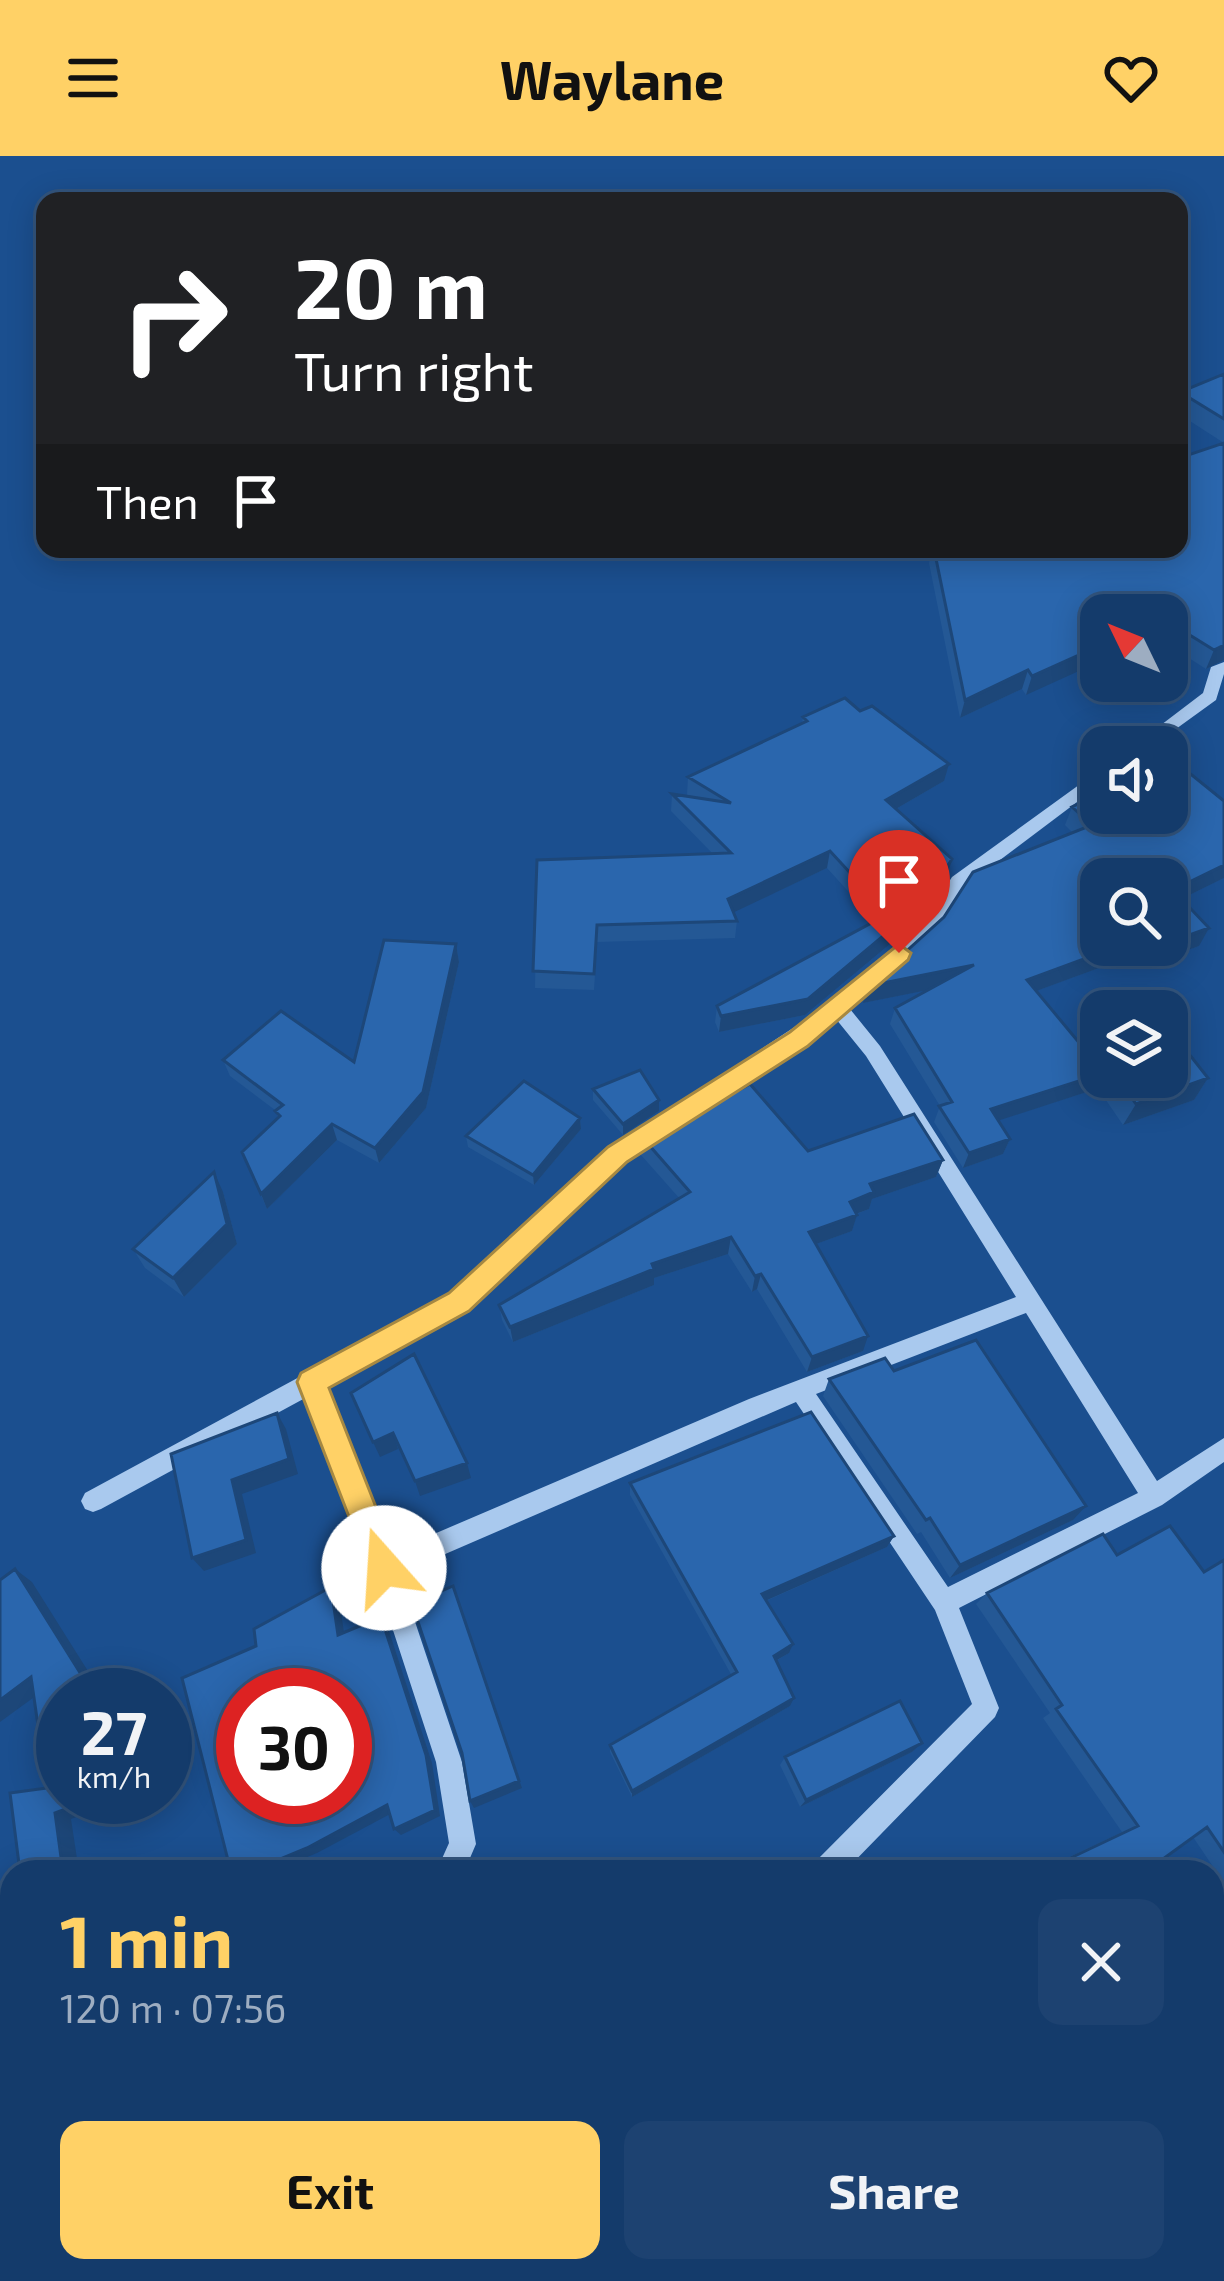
<!DOCTYPE html>
<html lang="en">
<head>
<meta charset="utf-8">
<style>
	body { margin:0; font-family:"Exo 2",sans-serif; background:#1d4271; color:#f1f3f6; height:100vh; display:flex; flex-direction:column; font-size:45px; white-space:nowrap }
	* { box-sizing:border-box; margin:0 }
	p { font-size:39px; color:#9dadc1 }
	.icon { flex:none; width:66px; height:66px; fill:none; stroke:currentColor; stroke-width:2; stroke-linecap:round; stroke-linejoin:round }
	.map { position:relative; flex:1; overflow:hidden }
	.side { position:absolute; left:0px; top:1704px; width:1224px; height:423px; display:flex; flex-direction:column; background:#143b6b; border-radius:36px 36px 0 0; box-shadow:0 6px 30px #0003,0 0 0 3px #33557e }
	.side>* { flex:none }
	.banner { position:absolute; left:36px; top:36px; width:1152px; height:366px; border-radius:24px; box-shadow:0 6px 30px #0003,0 0 0 3px #33557e; background:#202124; color:#fff; overflow:hidden }
	.needle { width:78px; rotate:313deg }
	.tools { position:absolute; left:1080px; top:438px; display:grid; gap:24px }
	.tools a { display:grid; place-items:center; width:108px; height:108px; border-radius:24px; background:#143b6b; box-shadow:0 6px 30px #0003,0 0 0 3px #33557e; font-size:60px }
	.speed { position:absolute; left:36px; top:1512px; display:flex; gap:24px; font-size:60px; font-weight:700; text-align:center }
	.speed>* { display:grid; place-content:center; width:156px; height:156px; border-radius:50%; background:#143b6b; box-shadow:0 6px 30px #0003,0 0 0 3px #33557e; line-height:1 }
	.speed small { font-size:30px; font-weight:400 }
	.speed .limit { border:18px solid #d22; background:#fff; color:#111 }
	.pin { position:absolute; display:grid; place-items:center; width:102px; height:102px; color:#fff; margin:-123px -51px; border-radius:50% 50% 50% 0; rotate:-45deg; box-shadow:0 0 12px #0007 }
	.pin .icon { rotate:45deg }
	.me { position:absolute; width:132px; margin:-66px; rotate:341deg; stroke-linejoin:round; filter:drop-shadow(0 0 9px #0008) }
	.turn { display:flex; align-items:center; gap:42px; height:252px; padding:0 60px; font-size:54px }
	.turn .icon { width:156px; height:156px; stroke-width:2.5 }
	.turn b { display:block; font-size:84px; line-height:102px }
	.then { display:flex; align-items:center; height:114px; padding:0 60px; background:#0003; gap:24px; font-size:45px }
	.round { display:grid; place-items:center; flex:none; width:126px; height:126px; border-radius:24px; background:#1d4271 }
	.headline { display:flex; align-items:center; justify-content:space-between; height:204px; padding:0 60px }
	h1 { font-size:72px; font-weight:700; line-height:90px; color:#ffd166 }
	.button { display:flex; gap:24px; margin-top:auto; padding:24px 60px }
	.button a { flex:1; height:138px; border-radius:24px; background:#ffd166; color:#111; font-size:48px; font-weight:700; line-height:138px; text-align:center }
	.button a+a { background:#1d4271; color:#f1f3f6 }
	header { display:flex; justify-content:space-between; align-items:center; height:156px; padding:0 60px; background:#ffd166; color:#111; font-size:54px; font-weight:700 }
	.map>svg:first-child { display:block }
	.lines { fill:none; stroke-linecap:round; stroke-linejoin:round }
	.minor { fill:#a9c9ee; fill-rule:evenodd }
	.wall { fill:#245895; fill-rule:evenodd }
	.shaded-wall { fill:#1d4779 }
	.building { fill:#2a66ad; stroke:#1d4779; stroke-width:3; fill-rule:evenodd }
	.route { fill:#ffd166; stroke:#a68842; stroke-width:3 }
</style>
</head>
<body>
<header><svg class="icon" aria-label="menu" viewBox="0 0 24 24"><path d="M4 6h16M4 12h16M4 18h16"/></svg>Waylane<svg class="icon" aria-label="heart" viewBox="0 0 24 24"><path d="M12 20l-8-8c-3-5 5-10 8-4 3-6 11-1 8 4z"/></svg></header>
<div class="map">
<svg width="1224" height="2125" viewBox="0 0 1224 2125">
	<rect width="100%" height="100%" fill="#1b4f8f"/>
	<g class="lines">
		<path class="minor" d="M1224 506V518L1216 544 1151 591H1132L1203 537 1211 511Z
			M1101 613V628L964 731 936 775 850 853 880 890 1157 1325 1224 1282V1306L1162 1349 959 1452 999 1552 995 1561 844 1716H811L815 1706 972 1548 935 1454 796 1246 399 1418 462 1606 476 1688 464 1716H436L449 1687 436 1606 359 1370 307 1241 101 1353 93 1356 85 1353 81 1345 85 1337 451 1139 611 992 831 847 924 765 952 721ZM836 863 866 900 1016 1141 749 1243 392 1396 325 1230 467 1153 625 1004ZM1026 1157 1138 1337 948 1431 816 1238Z
			M440 2115H476L471 2125H435Z"/>
	</g>
	<path class="wall" d="M1224 218V504L1206 513 1167 488V459L1026 539 1022 533 960 562 929 407 932 393H1179L1224 287 1179 258V240L1180 236Z
		M803 561 944 625 896 653 947 720 921 762 805 859 719 876 715 866 717 850 875 765 827 712 733 756 737 765 735 782 597 786 594 834 535 832 537 704 713 698 671 655 672 638 690 641 687 639 688 621 802 568Z
		M1224 645V722L1181 743 1199 790 1136 813 1126 802 1036 835 1088 897 1093 887 1101 884V921L1208 922 1194 944 1123 969 1097 931 1096 933 999 964 1010 983 1003 998 963 1012 934 966 940 950 890 868 895 852 927 834 863 847 1073 677 1065 669 1072 651ZM1167 723V789H1101Z
		M456 788 459 806 426 952 379 1007 337 984 267 1053 242 996 278 962 275 954 230 920 223 904 354 906Z
		M593 933 659 955 623 979 593 944Z
		M580 962 581 973 534 1029 468 991 466 980Z
		M642 981 943 1004 936 1021 872 1043 869 1053 857 1058 852 1075 816 1088 863 1195 807 1216 757 1133 752 1136 728 1098 654 1122V1129L513 1186 502 1164 499 1149 680 1043 641 999Z
		M223 1036 237 1088 184 1141 145 1112 133 1093Z
		M894 1215 1073 1364 950 1422 921 1376 917 1378 823 1240 829 1223Z
		M630 1327 894 1380 887 1391 766 1445 789 1497 776 1505 790 1550 632 1641 610 1596V1589L732 1520 630 1339Z
		M1117 1399 1204 1416 1224 1404V1727L1193 1681 1145 1716H1037L1122 1676 1043 1562 1050 1557 976 1448 987 1437Z
		M922 1587 912 1596 800 1651 780 1609 785 1601Z
		M1224 1973V2125H1178L1173 2115H1212V1979Z"/>
	<path class="shaded-wall" d="M1101 489V505L1026 539 1032 520Z
		M1224 489V504L1206 513 1214 494Z
		M1028 514 1022 533 960 562 965 544Z
		M949 608 944 625 882 661 886 644Z
		M830 695 827 712 726 760 728 743Z
		M952 703 947 720 921 762 805 859 719 876 721 860 808 843Z
		M1224 709V722L1167 750 1173 734Z
		M1209 772 1199 790 1136 813 1144 795 1167 789V787Z
		M456 788 459 806 426 952 379 1007 375 992Z
		M1122 789H1132L1126 802 1020 841 1027 824Z
		M974 809 968 826 863 847 868 830Z
		M1101 918 1102 921 1096 933 985 969 991 953Z
		M1208 922 1194 944 1123 969 1136 948Z
		M659 944V955L623 979V968Z
		M580 962 581 973 534 1029 533 1019Z
		M332 968 337 984 267 1053 261 1038Z
		M1010 983 1003 998 963 1012 969 997Z
		M943 1004 936 1021 872 1043 869 1053 845 1062 850 1046 870 1028Z
		M214 1016 223 1036 237 1088 184 1141 173 1122Z
		M857 1059 852 1075 805 1092 809 1076Z
		M731 1081 728 1098 654 1122V1129L513 1186 510 1171 652 1108Z
		M761 1118 757 1133 752 1136 755 1120Z
		M868 1180 863 1195 807 1216 812 1201Z
		M277 1257 286 1273 298 1318 242 1338 256 1397 204 1415 192 1402 232 1324Z
		M393 1277 398 1293 380 1301 373 1286Z
		M467 1307 471 1322 420 1340 415 1325Z
		M1086 1350 1073 1364 950 1422 960 1409Z
		M894 1380 887 1391 758 1448 762 1438Z
		M15 1413 32 1426 103 1539H94Z
		M453 1430 522 1632 474 1652 470 1645Z
		M331 1431 339 1443 346 1490 338 1479Z
		M381 1461 388 1472 432 1607 440 1660 401 1679 394 1673Z
		M793 1488 789 1497 770 1508 774 1500Z
		M31 1521 48 1531 0 1566V1544Z
		M794 1542 790 1550 632 1641V1635Z
		M922 1587 912 1596 800 1651 806 1644Z
		M97 1641H129L71 1663 79 1716H63L55 1657Z
		M387 1649 394 1656 317 1697 271 1716H249Z"/>
	<path class="building" d="M1224 218V263L1180 236Z
		M1224 287V489L1214 494 1167 465V459H1101V489L1032 520 1028 514 965 544 934 393H1179V302Z
		M845 542 860 555 872 550 949 608 886 644 952 703 925 745 808 843 721 860 717 850 888 758 830 695 728 743 737 765 597 769 594 818 533 815 537 704 731 697 672 638 731 647 688 621 807 565 803 561Z
		M1172 603 1224 645V709L1173 734 1209 772 1167 787V723H1101V789H1122L1027 824 1101 913V918L991 953 1010 983 969 997 939 950 952 946 895 852 974 809 868 830 944 761 973 716 1092 669 1072 651 1101 637V657H1167V606Z
		M384 784 456 788 423 936 375 992 332 968 261 1038 242 996 280 960 275 955 283 949 223 904 281 855 354 906Z
		M1139 789H1162L1144 795Z
		M1167 870 1208 922 1136 948 1117 921H1167Z
		M1101 884V898L1093 887Z
		M640 914 659 944 623 968 593 933Z
		M524 925 580 962 533 1019 466 980Z
		M750 928 808 995 914 958 943 1004 870 1028 874 1036 850 1046 857 1059 809 1076 868 1180 812 1201 761 1118 755 1120 731 1081 652 1108 654 1113 510 1171 499 1149 690 1036 642 981 685 952 703 954Z
		M214 1016 227 1068 173 1122 133 1093Z
		M976 1184 1086 1350 960 1409 930 1362 926 1364 829 1223 885 1202 894 1215Z
		M414 1198 467 1307 415 1325 393 1277 373 1286 351 1237Z
		M811 1256 894 1380 762 1438 793 1488 774 1500 794 1542 632 1635 610 1589 737 1516 630 1327Z
		M277 1257 289 1303 232 1324 246 1384 192 1402 171 1298Z
		M1170 1370 1204 1416 1224 1404V1696L1207 1671 1145 1716H1041L1138 1670 1056 1553 1062 1549 987 1437 1103 1378 1117 1399Z
		M15 1413 94 1539H63V1641H97L55 1657 63 1716H20L10 1637 47 1632 31 1521 0 1544V1424Z
		M453 1430 519 1625 470 1645 462 1597 412 1448Z
		M331 1431 338 1479 381 1461 426 1599 435 1654 394 1673 387 1649 307 1692 249 1716H231L182 1522 256 1490 254 1473ZM243 1539H345V1641H243Z
		M900 1545 922 1587 806 1644 785 1601Z
		M1224 1981V2125H1186L1182 2115H1212V1987Z"/>
	<path class="route" d="M899 788 911 797 908 804 808 890 627 1006 469 1155 329 1232 400 1412 395 1423 384 1428 373 1423 297 1226 301 1217 449 1137 608 991 790 876Z"/>
</svg>
<div class="tools">
<a><svg class="needle" viewBox="-14 -14 28 28"><path d="M0-13l5 13h-10z" fill="#e53935"/><path d="M0 13l5-13h-10z" fill="#9dadc1"/></svg></a>
<a><svg class="icon" aria-label="sound" viewBox="0 0 24 24"><path d="M4 9h4l5-4v14l-5-4H4zM17 9q2 3 0 6"/></svg></a>
<a><svg class="icon" aria-label="search" viewBox="0 0 24 24"><circle cx="10" cy="10" r="6"/><path d="M15 15l6 6"/></svg></a>
<a><svg class="icon" aria-label="layers" viewBox="0 0 24 24"><path d="M12 4l9 5-9 5-9-5zM3 14l9 5 9-5"/></svg></a>
</div>
<div class="speed"><div>27<small>km/h</small></div><div class="limit">30</div></div>
<div class="pin" style="left:899px;top:797px;background:#d93025"><svg class="icon" aria-label="arrive" viewBox="0 0 24 24"><path d="M6 21V4h12l-3 4 3 4H6"/></svg></div>
<svg class="me" style="left:384px;top:1412px" viewBox="-20 -20 40 40"><circle r="19" fill="#fff"/><path d="M0-13L10 11 0 6-10 11z" fill="#ffd166"/></svg>
<div class="banner">
<div class="turn"><svg class="icon" aria-label="right" viewBox="0 0 24 24"><path d="M7 20v-9h11M14 6l5 5-5 5"/></svg><div><b>20 m</b>Turn right</div></div>
<div class="then">Then<svg class="icon" aria-label="arrive" viewBox="0 0 24 24"><path d="M6 21V4h12l-3 4 3 4H6"/></svg></div>
</div>
<section class="side">
<div class="headline"><div><h1>1 min</h1><p>120 m · 07:56</p></div><a class="round"><svg class="icon" aria-label="close" viewBox="0 0 24 24"><path d="M6 6l12 12M18 6L6 18"/></svg></a></div>
<div class="button"><a>Exit</a><a>Share</a></div>
</section>
</div>
</body>
</html>
